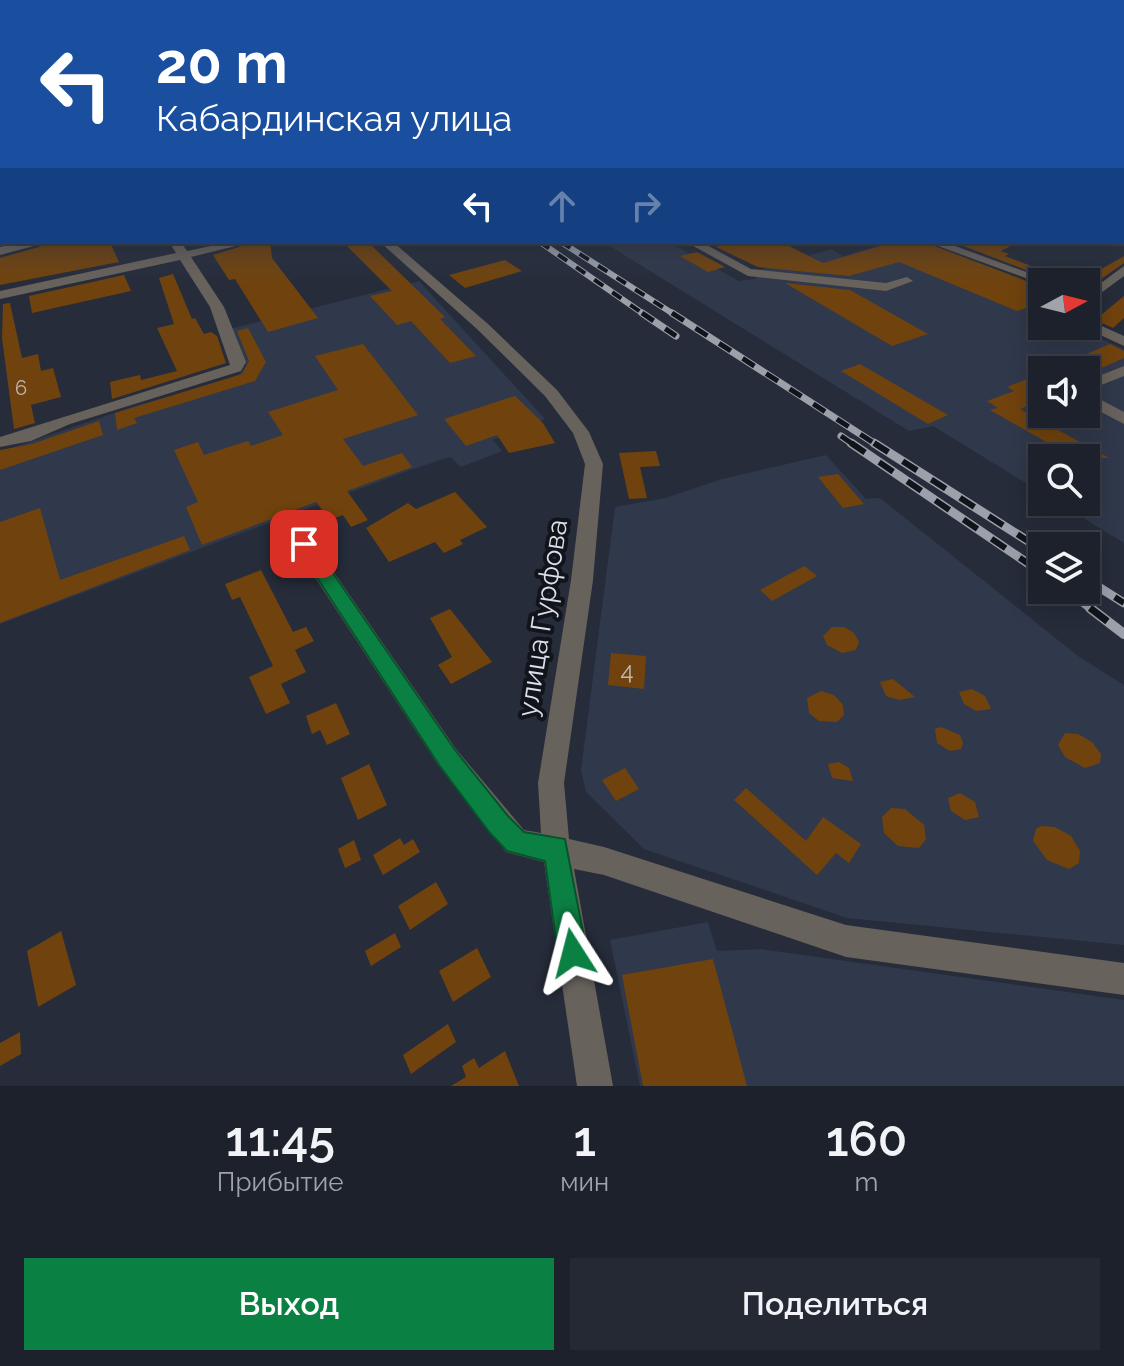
<!DOCTYPE html>
<html lang="ru">
<head>
<meta charset="utf-8">
<style>
	body { margin:0; font-family:Raleway,sans-serif; background:#252934; color:#f1f3f6; height:100vh; display:flex; flex-direction:column; font-size:30px; white-space:nowrap }
	* { box-sizing:border-box; margin:0 }
	p { font-size:26px; color:#a0a3a9 }
	.icon { flex:none; width:44px; height:44px; fill:none; stroke:currentColor; stroke-width:2; stroke-linecap:round; stroke-linejoin:round }
	.map { position:relative; height:1086px; overflow:hidden }
	.panel { display:flex; flex-direction:column; background:#1c212c; flex:1 }
	.panel>* { flex:none }
	.hud { position:absolute; left:0px; top:0px; width:1124px; height:244px; box-shadow:0 4px 20px #0003,0 0 0 2px #3a3e48; background:#1a4fa0; color:#fff; overflow:hidden }
	.needle { width:52px; rotate:83deg }
	.controls { position:absolute; left:1028px; top:268px; display:grid; gap:16px }
	.controls a { display:grid; place-items:center; width:72px; height:72px; border-radius:0px; background:#1c212c; box-shadow:0 4px 20px #0003,0 0 0 2px #3a3e48; font-size:40px }
	.pin { position:absolute; display:grid; place-items:center; width:68px; height:68px; color:#fff; margin:-34px; border-radius:16px; box-shadow:0 4px 12px #0006 }
	.me { position:absolute; width:88px; margin:-44px; rotate:351deg; stroke-linejoin:round; filter:drop-shadow(0 0 6px #0008) }
	.turn { display:flex; align-items:center; gap:28px; height:168px; padding:0 24px; font-size:36px }
	.turn .icon { width:104px; height:104px; stroke-width:2.5 }
	.turn b { display:block; font-size:56px; line-height:68px }
	.lanes { display:flex; align-items:center; height:76px; padding:0 24px; background:#0003; justify-content:center; gap:40px; direction:ltr }
	.lanes .off { opacity:.35 }
	.eta { display:flex; justify-content:space-evenly; align-items:center; height:136px; text-align:center }
	.eta b { font-size:48px; font-weight:600; line-height:56px }
	.primary-button { display:flex; gap:16px; margin-top:auto; padding:16px 24px }
	.primary-button a { flex:1; height:92px; border-radius:0px; background:#0b8043; color:#fff; font-size:32px; font-weight:600; line-height:92px; text-align:center }
	.primary-button a+a { background:#252934; color:#f1f3f6 }
	.map>svg:first-child { display:block }
	.built { fill:#30384b; fill-rule:evenodd }
	.building { fill:#70430e }
	.lines { fill:none; stroke-linecap:round; stroke-linejoin:round }
	.minor { fill:#68625c; fill-rule:evenodd }
	.rail-far3-casing { stroke:#9ba0aa; stroke-width:6 }
	.rail-far2-casing { stroke:#9ba0aa; stroke-width:7 }
	.rail-far1-casing { stroke:#9ba0aa; stroke-width:9 }
	.rail-casing { stroke:#9ba0aa; stroke-width:10 }
	.rail-far3 { stroke:#12141b; stroke-width:4; stroke-dasharray:11; stroke-linecap:butt }
	.rail-far2 { stroke:#12141b; stroke-width:5; stroke-dasharray:14; stroke-linecap:butt }
	.rail-far1 { stroke:#12141b; stroke-width:6; stroke-dasharray:17; stroke-linecap:butt }
	.rail { stroke:#12141b; stroke-width:7; stroke-dasharray:22; stroke-linecap:butt }
	.route { fill:#0b8043; stroke:#07532c; stroke-width:2 }
	.labels { text-anchor:middle; stroke-width:8; stroke-linejoin:round; paint-order:stroke }
	.far-number-label { font-size:20px; fill:#c0b8b2 }
	.number-label { font-size:24px; fill:#c0b8b2 }
	.street-label { font-size:28px; fill:#dbdfe8; stroke:#12141b }
</style>
</head>
<body>
<div class="map">
<svg width="1124" height="1086" viewBox="0 0 1124 1086">
	<rect width="100%" height="100%" fill="#262c3a"/>
	<path class="built" d="M603 242H669L739 281 755 279 762 269 832 249 843 256 886 243 1042 312V326H1072L1124 349V543L1057 502H1086V458H1042V493L933 426 909 431ZM1042 370H1086V414H1042Z
		M419 281 545 419 493 440 502 451 461 467 450 457 410 470 0 624V452L135 406 237 378 246 365 230 329Z
		M826 455 866 499 880 498 1078 656 1124 685V945L847 918 644 849 586 792 581 770 615 507 665 498 722 479Z
		M708 922 717 951 761 949 1124 1000V1086H640L610 940Z"/>
	<path class="building" d="M56 242H110L119 262 0 285V258Z
		M255 242H270L272 258 318 318 268 332 235 279 229 280 213 255Z
		M343 242H368L445 317 440 319 476 356 450 363 411 321 397 325 370 296 392 291Z
		M733 242H781L823 263 895 242H924L1042 287V303L1017 311 899 262 849 276 758 267 716 247Z
		M953 242H1018L1001 251 1009 254 1005 256 1074 282H1057Z
		M697 252 725 267 708 272 680 256Z
		M1124 256V263L1097 282H1079Z
		M505 260 522 271 465 288 449 275Z
		M173 274 192 319 195 318 204 334 211 332 217 336 226 363 112 399 110 382 140 375 141 380 177 371 157 328 174 324 159 278Z
		M124 275 131 291 32 313 29 296Z
		M785 283 850 290 928 334 892 346Z
		M1124 296V318L1113 328 1095 320Z
		M10 303 22 358 38 354 41 371 53 368 61 397 31 405 35 423 14 429 2 338 3 304Z
		M248 328 266 362 255 381 134 418 137 423 117 430 115 413 242 374 249 361 237 331Z
		M363 344 418 415 343 439 363 466 402 453 412 467 347 491 368 520 351 527 343 515 330 520 316 502 202 545 186 507 198 502 174 450 198 442 204 455 248 441 251 446 283 435 268 412 338 390 315 356Z
		M1110 344 1124 351V358L1086 375V370H1049Z
		M860 364 948 415 928 424 841 371Z
		M1042 373V401L1020 409 1109 458H1074L990 410 998 408 987 401 1014 391 1007 387Z
		M515 396 543 423 555 443 509 453 497 435 466 446 444 419Z
		M99 421 103 435 0 470V450L32 444Z
		M656 451 660 466 640 467 647 498 629 499 619 453Z
		M838 474 864 504 843 508 818 477Z
		M455 492 487 527 460 540 463 544 444 553 435 542 389 562 366 528 408 503 416 509Z
		M40 508 60 580 184 536 190 550 0 623V522Z
		M804 566 817 576 772 601 760 590Z
		M261 570 293 632 306 627 314 641 295 650 306 672 281 684 290 703 266 714 249 677 273 666 240 597 232 600 225 584Z
		M450 609 492 662 451 684 438 665 452 657 430 618Z
		M832 627H844L854 633 859 642 856 650 842 653 827 645 823 636Z
		M611 653 646 656 644 689 608 685Z
		M893 679 915 697 899 700 886 696 880 682Z
		M972 689 985 696 991 709 976 711 964 704 959 692Z
		M821 691 834 695 843 705 844 715 837 722 819 721 809 713 807 698Z
		M336 703 350 734 327 745 320 730 312 734 306 716Z
		M941 727 960 735 963 743 961 749 950 751 937 743 935 729Z
		M1065 733 1078 734 1092 742 1101 754 1100 763 1085 768 1065 757 1058 745Z
		M839 762 849 768 853 781 832 778 828 764Z
		M369 764 387 805 358 820 341 778Z
		M625 768 639 789 616 801 602 780Z
		M746 788 806 841 823 817 861 844 849 863 836 853 817 875 734 800Z
		M960 793 975 802 979 817 965 820 951 811 948 798Z
		M891 808 905 809 924 825 926 839 919 848 898 846 884 833 882 817Z
		M1041 826 1055 827 1071 836 1080 851 1079 863 1069 869 1047 860 1033 841 1036 829Z
		M400 838 404 845 413 839 420 852 383 875 373 855Z
		M354 840 361 860 345 868 338 849Z
		M436 882 448 904 410 930 398 906Z
		M61 931 76 985 38 1007 27 951Z
		M395 933 401 947 371 966 365 951Z
		M477 948 491 977 453 1002 439 971Z
		M713 959 747 1086H643L622 975Z
		M448 1024 456 1042 411 1074 403 1055Z
		M20 1032 21 1054 0 1066V1043Z
		M505 1051 519 1086H451L466 1077 462 1066 474 1058 479 1068Z"/>
	<g class="lines">
		<path class="minor" d="M1122 133 1124 134V140L1122 139Z
			M2 152V158L0 159V153Z
			M1122 175H1124V181H1122Z
			M0 191H2L0 198Z
			M1122 210H1124V216H1122Z
			M1122 239H1124V245L1116 242H1122Z
			M26 242H49L0 255V247Z
			M169 242H181L187 251 230 242H252L191 257 224 307 246 362 241 371 70 424 31 441 0 447V437L230 365 210 307 180 260 0 299V291L176 253Z
			M380 242H393L488 324 557 390 589 432 603 464 593 580 564 783 569 839 604 847 846 925 1124 963V995L846 957 604 875 574 869 613 1086H577L544 862 506 852 438 765 278 521 288 514 295 516 456 749 524 830 541 833 538 783 571 580 585 464 573 433 545 396 478 330Z
			M686 242H701L751 269 886 283 907 277 913 281 886 291 748 276Z
			M927 242H944L1054 282 1042 284Z
			M1124 266V276L1086 304V294Z
			M1086 319 1124 336V346L1081 326H1086Z
			M1124 366V376L1086 391V381Z
			M1086 392 1124 412V424L1086 404Z"/>
		<defs>
			<path id="rail-far3" d="M540 242 645 315
				M561 242 675 315"/>
			<path id="rail-far2" d="M642 313 676 336
				M672 313 877 445
				M841 436 854 445"/>
			<path id="rail-far1" d="M851 443 1042 573
				M874 443 1042 550
				M1086 579 1124 603
				M1067 590 1093 610"/>
			<path id="rail" d="M1090 608 1124 634"/>
		</defs>
		<use href="#rail-far3" class="rail-far3-casing"/>
		<use href="#rail-far2" class="rail-far2-casing"/>
		<use href="#rail-far1" class="rail-far1-casing"/>
		<use href="#rail" class="rail-casing"/>
		<use href="#rail-far3" class="rail-far3"/>
		<use href="#rail-far2" class="rail-far2"/>
		<use href="#rail-far1" class="rail-far1"/>
		<use href="#rail" class="rail"/>
	</g>
	<linearGradient id="sky" x2="0" y2="1"><stop stop-color="#151820"/><stop offset="0.46" stop-color="#414b60"/><stop offset="1" stop-color="#414b60" stop-opacity="0"/></linearGradient>
	<rect width="1124" height="283" fill="url(#sky)"/>
	<path class="route" d="M304 538 310 540 455 750 508 816 524 832 565 839 587 953 583 963 573 967 562 963 558 953 545 861 507 851 490 833 439 765 295 544Z"/>
	<g class="labels">
		<g class="far-number-label">
			<text x="21" y="395">6</text>
		</g>
		<g class="number-label">
			<text x="627" y="679">4</text>
		</g>
		<g class="street-label">
			<text transform="translate(542 618) rotate(-81)" y="10">улица Гурфова</text>
		</g>
	</g>
</svg>
<div class="controls">
<a><svg class="needle" viewBox="-14 -14 28 28"><path d="M0-13l5 13h-10z" fill="#e53935"/><path d="M0 13l5-13h-10z" fill="#a0a3a9"/></svg></a>
<a><svg class="icon" aria-label="sound" viewBox="0 0 24 24"><path d="M4 9h4l5-4v14l-5-4H4zM17 9q2 3 0 6"/></svg></a>
<a><svg class="icon" aria-label="search" viewBox="0 0 24 24"><circle cx="10" cy="10" r="6"/><path d="M15 15l6 6"/></svg></a>
<a><svg class="icon" aria-label="layers" viewBox="0 0 24 24"><path d="M12 4l9 5-9 5-9-5zM3 14l9 5 9-5"/></svg></a>
</div>
<div class="pin" style="left:304px;top:544px;background:#d93025"><svg class="icon" aria-label="arrive" viewBox="0 0 24 24"><path d="M6 21V4h12l-3 4 3 4H6"/></svg></div>
<svg class="me" style="left:573px;top:953px" viewBox="-20 -20 40 40"><path d="M0-17L14 15 0 8-14 15z" fill="#0b8043" stroke="#fff" stroke-width="4"/></svg>
<div class="hud">
<div class="turn"><svg class="icon" aria-label="left" viewBox="0 0 24 24"><path d="M17 20v-9H6M10 6l-5 5 5 5"/></svg><div><b>20 m</b>Кабардинская улица</div></div>
<div class="lanes"><svg class="icon" aria-label="left" viewBox="0 0 24 24"><path d="M17 20v-9H6M10 6l-5 5 5 5"/></svg><svg class="icon off" aria-label="ahead" viewBox="0 0 24 24"><path d="M12 20V5M6 11l6-6 6 6"/></svg><svg class="icon off" aria-label="right" viewBox="0 0 24 24"><path d="M7 20v-9h11M14 6l5 5-5 5"/></svg></div>
</div>
</div>
<section class="panel">
<div class="eta">
<div><b>11:45</b><p>Прибытие</p></div>
<div><b>1</b><p>мин</p></div>
<div><b>160</b><p>m</p></div>
</div>
<div class="primary-button"><a>Выход</a><a>Поделиться</a></div>
</section>
</body>
</html>
